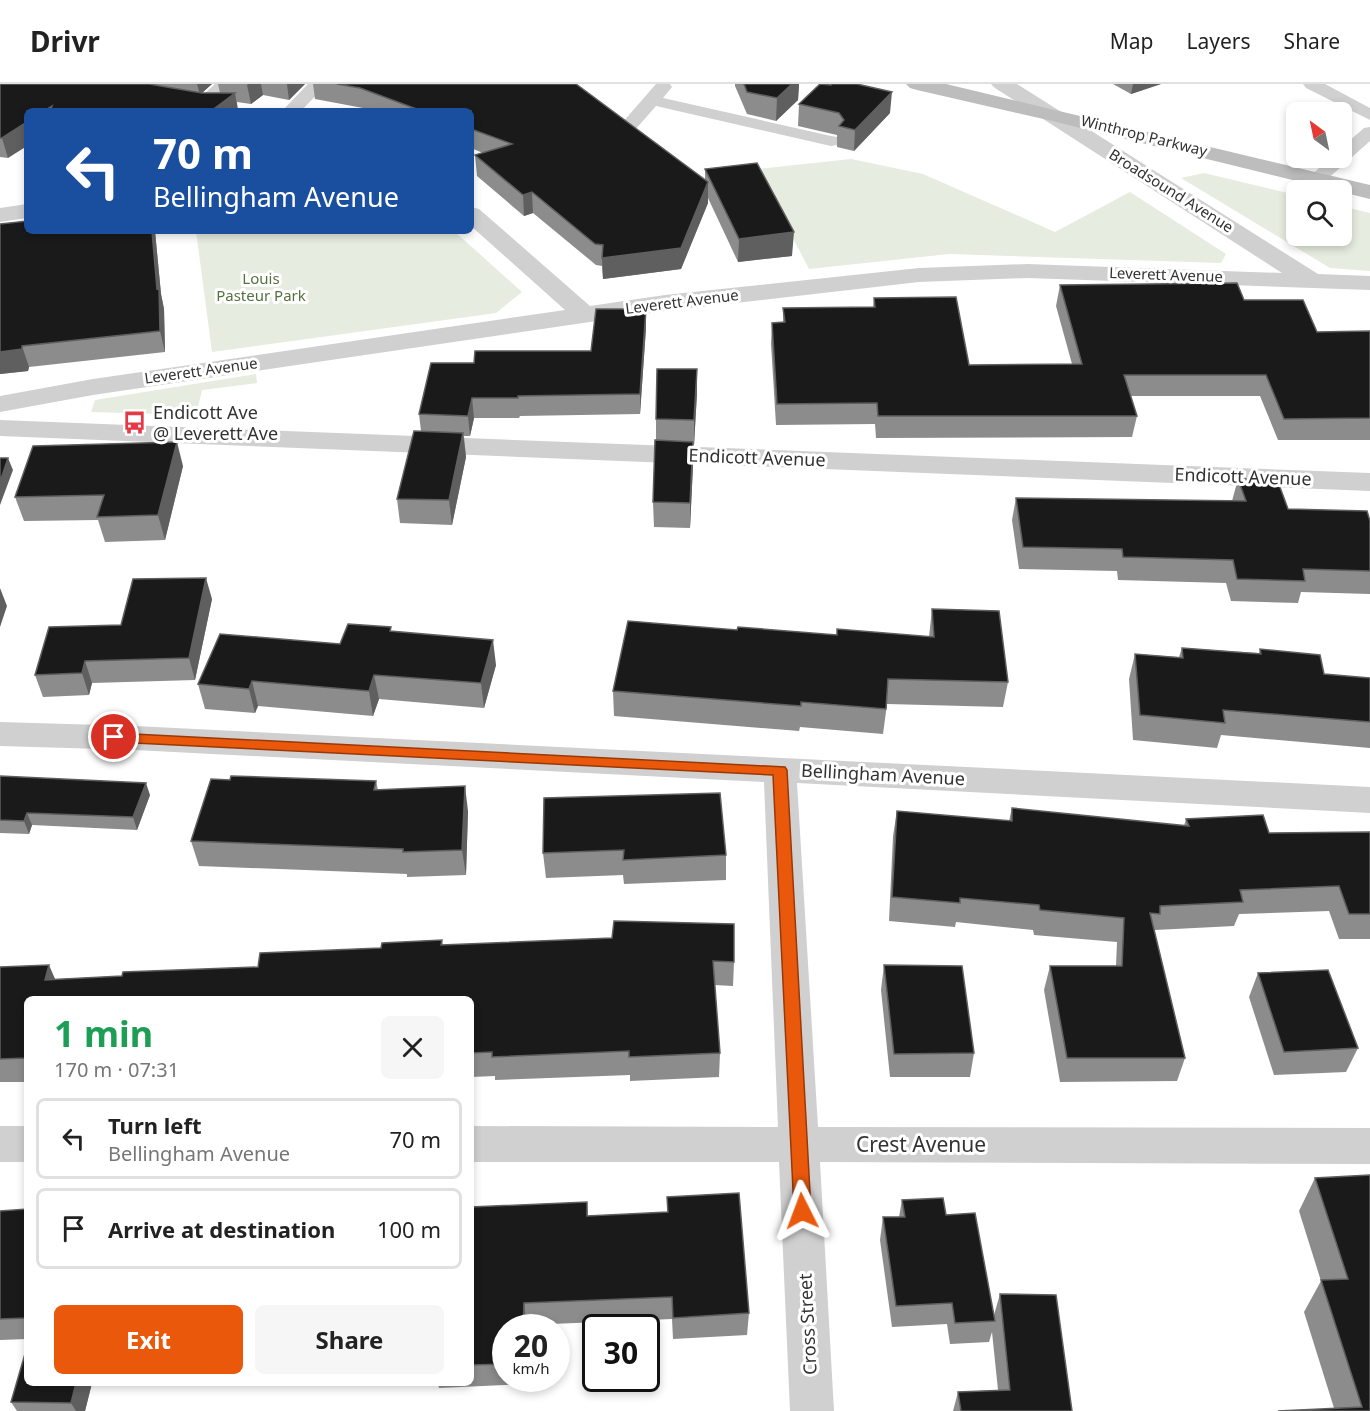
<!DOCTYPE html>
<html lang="en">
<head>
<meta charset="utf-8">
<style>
	body { margin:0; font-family:"Noto Sans",sans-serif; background:#f6f6f6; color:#222; height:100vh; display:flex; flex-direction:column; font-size:22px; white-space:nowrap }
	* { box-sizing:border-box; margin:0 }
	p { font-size:20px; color:#767676 }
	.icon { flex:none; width:33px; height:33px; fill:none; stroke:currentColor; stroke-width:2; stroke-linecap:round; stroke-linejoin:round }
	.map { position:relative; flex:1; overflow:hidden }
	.side { position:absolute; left:24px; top:912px; width:450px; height:390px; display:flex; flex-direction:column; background:#fff; border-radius:9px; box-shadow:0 3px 9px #0003 }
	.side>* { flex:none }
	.hud { position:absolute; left:24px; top:24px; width:450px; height:126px; border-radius:9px; box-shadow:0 3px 9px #0003; background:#1a4fa0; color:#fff; overflow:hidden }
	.needle { width:39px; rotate:327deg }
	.controls { position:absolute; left:1286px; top:18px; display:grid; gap:12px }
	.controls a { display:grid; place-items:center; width:66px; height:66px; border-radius:9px; background:#fff; box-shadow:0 3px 9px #0003; font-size:30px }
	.speed { position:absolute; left:492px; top:1230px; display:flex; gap:12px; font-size:30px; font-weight:700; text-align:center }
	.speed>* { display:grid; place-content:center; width:78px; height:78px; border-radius:50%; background:#fff; box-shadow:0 3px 9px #0003; line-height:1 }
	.speed small { font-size:15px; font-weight:400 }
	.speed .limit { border:3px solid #111; border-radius:9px; background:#fff; color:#111 }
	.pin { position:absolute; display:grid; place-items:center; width:51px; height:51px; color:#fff; margin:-26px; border:3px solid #fff; border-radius:50%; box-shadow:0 2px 6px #0007 }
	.me { position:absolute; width:66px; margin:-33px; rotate:357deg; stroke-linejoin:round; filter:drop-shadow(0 0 4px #0008) }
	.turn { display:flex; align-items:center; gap:21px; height:126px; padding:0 30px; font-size:27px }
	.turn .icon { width:78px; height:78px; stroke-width:2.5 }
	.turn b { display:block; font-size:42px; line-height:51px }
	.round { display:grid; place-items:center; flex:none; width:63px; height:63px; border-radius:9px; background:#f6f6f6 }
	.summary { display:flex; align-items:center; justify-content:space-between; height:102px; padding:0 30px }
	h1 { font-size:36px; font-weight:700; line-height:45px; color:#1e9e55 }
	.primary-button { display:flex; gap:12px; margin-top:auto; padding:12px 30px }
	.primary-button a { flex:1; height:69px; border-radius:9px; background:#ea580c; color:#fff; font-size:24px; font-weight:700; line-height:69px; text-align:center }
	.primary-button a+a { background:#f6f6f6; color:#222 }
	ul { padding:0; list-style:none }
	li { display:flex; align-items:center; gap:18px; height:81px; margin:0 12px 9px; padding:0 18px; border:3px solid #e0e0e0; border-radius:9px }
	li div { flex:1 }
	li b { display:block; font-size:22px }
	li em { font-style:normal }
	header { display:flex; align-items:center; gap:36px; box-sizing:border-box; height:84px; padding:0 30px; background:#fff; border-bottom:2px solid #e0e0e0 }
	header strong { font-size:28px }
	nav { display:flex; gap:33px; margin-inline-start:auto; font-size:21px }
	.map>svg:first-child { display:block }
	.green { fill:#e6ecdf }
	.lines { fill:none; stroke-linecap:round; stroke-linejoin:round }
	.lane { fill:#d0d0d0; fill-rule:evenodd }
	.street { fill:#d0d0d0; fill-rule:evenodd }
	.secondary { fill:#bdbdbd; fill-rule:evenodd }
	.wall { fill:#8c8c8c }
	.shaded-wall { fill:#5f5f5f }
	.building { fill:#1a1a1a; stroke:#5f5f5f; stroke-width:1.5 }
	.route { fill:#ea580c; stroke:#983908; stroke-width:1.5 }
	.labels { text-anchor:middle; stroke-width:6; stroke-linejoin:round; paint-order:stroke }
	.far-street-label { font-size:15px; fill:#333; stroke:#fff }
	.far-park-label { font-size:15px; fill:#56703f; stroke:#fff }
	.poi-label { font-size:18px; fill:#333; stroke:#fff; text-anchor:start }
	.street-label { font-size:18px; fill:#333; stroke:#fff }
	.near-street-label { font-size:21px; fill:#333; stroke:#fff }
</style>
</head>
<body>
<header>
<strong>Drivr</strong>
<nav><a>Map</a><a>Layers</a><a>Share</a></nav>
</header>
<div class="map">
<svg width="1370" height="1327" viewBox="0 0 1370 1327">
	<rect width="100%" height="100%" fill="#fff"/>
	<path class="green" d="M851 75 923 90 1055 148 1130 108 1226 170 1221 179 949 170 809 185 757 85Z
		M1204 89 1296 111V152H1341V122L1370 129V187L1330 184 1181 94Z
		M196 147H454L522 208 496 229 212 268Z
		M256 290 257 299 202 306 196 331 91 328 95 316Z"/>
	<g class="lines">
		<path class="lane" d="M215 0H234L208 24H196L193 20Z
			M308 0H327L301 27H282Z
			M656 0H670L672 3 663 14 831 52 837 53 840 57 837 61 831 62 656 22 634 47H622L619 43 622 39Z
			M1303 0H1325L1370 24V36L1306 4Z
			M1370 43V57L1323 99H1309L1307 95 1330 74H1341V64L1364 44Z"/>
		<path class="street" d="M991 0H1017L1318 190 1370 192V206L1027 194 919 198 665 227 93 311 0 328V312L93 295 565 226 471 142V123L479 125 590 222 665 211 919 184 1027 180 1282 189 995 4Z
			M27 120V134L0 138V124Z
			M0 336 1370 389V407L0 352Z
			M0 638 135 642 1370 703V729L797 699 818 1043 1370 1044V1080L820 1078 834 1327H790L779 1078H471V1042L778 1043 764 698 135 666 0 662Z
			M0 1042H27V1078H0Z"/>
		<path class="secondary" d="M906 0H946L1370 101V115L1048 36 917 6 910 4Z"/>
	</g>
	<path class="wall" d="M0 0H212L201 9H220L218 0H305L289 16 263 11 251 20 237 18 238 27H27L8 74 0 73Z
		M313 0H576L705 96V85L792 172 738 178 708 114V119L681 185 603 195 602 182 596 181 533 129 524 132 477 92 475 71 483 69 471 64V27H371L363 24 315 15Z
		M735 0H799L798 16 776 37 747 30 735 2Z
		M1113 0H1161L1131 10Z
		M799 20 890 29 854 67 837 63V51L798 42Z
		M0 140 27 147H155L161 210 164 225 165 268 29 283 28 287 0 290Z
		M1060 201 1244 216 1317 248 1370 247V356H1278L1260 312H1131L1137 332 1132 353 876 354 875 340 776 341 771 260 772 239 783 238V224L873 223 874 214 969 281 1072 280 1056 222Z
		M646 244 640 330 520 332 519 334H474L470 352H464L466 373 452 441 400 439 397 415 421 347 419 330 474 279 591 267Z
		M697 309 694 361H693V382L690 444 654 443 653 418 656 356V335Z
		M183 382 165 456 105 458 98 436 24 437 15 413Z
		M1238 395 1288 425 1370 437V510L1301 508 1298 519 1231 517 1226 499 1118 496 1117 487 1019 485 1012 436 1016 414 1232 417Z
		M212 515 195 596 92 599 89 611 43 613 35 591 121 541Z
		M932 525 1008 598 1003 623 887 620 883 650 800 643 799 647 614 632 613 607 737 546 837 551 929 553Z
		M392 548 496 581 484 624 379 615 373 632 258 622 255 629 205 625 198 600 340 560Z
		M1182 564 1259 569 1260 565 1324 590 1370 594V664L1221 651 1217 664 1133 656 1129 595 1135 570 1179 573Z
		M0 692 150 711 137 746 32 741 29 750 0 749Z
		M230 696 376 697 378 706 468 727 466 791 407 793V790L199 782 191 757Z
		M544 714 726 771V796L624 800 623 791 546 794 543 769Z
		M1012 724 1184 742 1186 735 1269 749 1370 748V855H1339L1329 827 1239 830 1234 842 1155 846V849L1185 974 1177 997 1060 998 1044 906 1050 882H1116L1117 858 1034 851 1033 846 956 838 955 843 889 837 893 752 897 727 1009 737Z
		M442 856 443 861 734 878 733 902 714 901 720 969 719 993 630 997V991L495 996V992L471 993V915H27V998H0V883L55 895 122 892 258 883 381 864Z
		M884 881 974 969 970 993H890L881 906Z
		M1258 889 1358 964 1346 988 1274 991 1249 913Z
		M1370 1091V1327L1334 1324 1304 1228 1321 1197 1299 1127 1315 1094Z
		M667 1113 749 1229 747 1251 673 1255 672 1235 527 1241V1244H506V1294H526V1300L439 1304 438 1299H471V1123L587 1118 588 1132 667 1128Z
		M902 1116 946 1131 994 1231 1000 1210 1072 1327H953L958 1308 998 1306 992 1248 989 1258 950 1260 947 1240 892 1243 880 1156 883 1133H899Z
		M27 1125V1255L0 1256V1127Z
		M92 1299 85 1327H17L11 1318Z"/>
	<path class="shaded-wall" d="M197 0H212L200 11Z
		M248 0H261L263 11 251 20 247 1Z
		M287 0H305L289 16Z
		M792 0H799L798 16 776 37 777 14Z
		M1133 0H1161L1131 10Z
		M892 8 890 29 854 67 855 46Z
		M235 9 238 27H211Z
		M27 38V62L8 74 2 54Z
		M708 98V119L681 185 603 195 602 174Z
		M532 108 533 129 524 132 523 111Z
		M152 147H155L161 210 164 225 165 268 160 247Z
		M794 148 792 172 738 178 739 155Z
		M646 225V244L640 330V310Z
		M22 262 29 283 28 287 0 290V268Z
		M697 285V309L694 361V336Z
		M472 314 474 334 470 352 468 332Z
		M463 349 466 373 452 441 449 416Z
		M177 358 183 382 165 456 158 431Z
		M693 358V382L690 444V419Z
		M8 374 13 386 0 421V398Z
		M206 494 212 515 195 596 189 574Z
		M0 504 7 522 0 543Z
		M493 556 496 581 484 624 481 599Z
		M85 577 92 599 89 611 82 589Z
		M374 591 379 615 373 632 369 607Z
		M252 597 258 622 255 629 249 605Z
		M146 699 150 711 137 746 133 733Z
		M465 702 468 727 466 791 462 766Z
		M27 729 32 741 29 750 24 737Z
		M49 881 59 904 45 896Z
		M524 1219 527 1244H523Z
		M76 1299H92L85 1327H76L71 1319Z"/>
	<path class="building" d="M0 0H149L202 9H235L211 27H50L52 22 44 27H27V38L2 54H0Z
		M337 0H576L708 98 681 164 602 174 603 161 595 160 532 108 523 111 475 71 512 60 471 45V27H422L360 4Z
		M744 0H792L777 14 747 8Z
		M820 0 831 1 832 0H857L892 8 855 46 839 42 844 36 839 29 799 20Z
		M757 79 794 148 739 155 705 85Z
		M27 137V147H152L157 205 159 204 160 247 22 262V265L0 268V140Z
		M1237 199 1244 216H1303L1317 248 1370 247V334L1284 335 1266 291H1124L1137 332H878L877 319 777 320 772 239 785 238 783 224 875 223 874 214 956 213 969 281 1082 280 1060 201Z
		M596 225H646L640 310 518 312V314H472L468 332 419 330 431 279H474L475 267H591Z
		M657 285H697L694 336 656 335Z
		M414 347 463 349 449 416 397 415Z
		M655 356 693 358 690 419 653 418Z
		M177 358 158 431 97 433 104 411 15 413 33 362Z
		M0 374H8L0 398Z
		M1238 395H1277L1288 425 1367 427 1370 437V487L1303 485 1305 497 1237 495 1233 476 1123 473 1122 465 1023 463 1016 414 1246 417Z
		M206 494 189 574 85 577 82 589 35 591 49 543 121 541 133 495Z
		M932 525 999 527 1008 598 888 595 886 625 801 618V622L613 607 628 537 737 546 738 543 837 551V545L934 553Z
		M348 540 391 543 390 547 493 556 481 599 374 591 369 607 252 597 249 605 198 600 220 550 340 560Z
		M1182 564 1261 570 1260 565 1320 571 1324 590 1370 594V638L1223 626 1225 639 1140 631 1135 570 1183 574Z
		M0 692 146 699 133 733 27 729 24 737 0 736Z
		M231 692 376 697 374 706 465 702 462 766 403 768V765L191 757 211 695 230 696Z
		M720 709 726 771 623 776 624 766 543 769 544 714Z
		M1012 724 1189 742 1186 735 1263 731 1269 749 1370 748V830H1349L1339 802 1240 806 1243 818 1160 822V830L1150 829 1185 974H1067L1050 882H1122L1124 834 1040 826 1039 821 960 814V819L892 813 897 727 1012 737Z
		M614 837 734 840V878L713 877 720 969 629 973V967L492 973V968L471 969V915H27V974L0 975V883L49 881 45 896 122 892 123 888 258 883 260 869 381 864 382 859 442 856 441 861 612 854Z
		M884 881 962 882 974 969 894 970Z
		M1328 886 1358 964 1284 968 1258 889Z
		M1370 1091V1327H1278L1362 1323 1321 1196 1348 1195 1315 1094Z
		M739 1109 749 1229 673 1234 672 1213 524 1219 523 1244H506V1280L471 1281V1123L587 1118V1132L668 1128 667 1113Z
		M943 1114 946 1131 975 1129 995 1237 955 1239 952 1219 896 1222 883 1133H905L902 1116Z
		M27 1125V1234L0 1235V1127Z
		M1000 1210 1056 1211 1072 1327H961L958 1308 1010 1306Z
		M27 1263V1299H76L71 1319 11 1318Z"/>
	<path class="route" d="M114 649 785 683 787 686 811 1127 808 1133 802 1135 796 1133 794 1127 773 691 114 658 107 653Z"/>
	<defs>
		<symbol id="bus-bare" viewBox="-9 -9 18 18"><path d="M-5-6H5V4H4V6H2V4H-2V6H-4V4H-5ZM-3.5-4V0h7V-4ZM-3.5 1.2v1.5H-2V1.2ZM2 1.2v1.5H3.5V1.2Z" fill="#e63946" stroke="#fff" stroke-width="2.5" paint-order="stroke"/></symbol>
	</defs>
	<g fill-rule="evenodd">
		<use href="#bus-bare" x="118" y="322" width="33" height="33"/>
	</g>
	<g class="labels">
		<g class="far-street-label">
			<text transform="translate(1144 52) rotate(14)" y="5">Winthrop Parkway</text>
			<text transform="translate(1171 107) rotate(32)" y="5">Broadsound Avenue</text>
			<text transform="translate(1166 191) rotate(2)" y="5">Leverett Avenue</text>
			<text transform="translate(682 218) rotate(-7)" y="5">Leverett Avenue</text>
			<text transform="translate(201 287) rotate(-8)" y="5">Leverett Avenue</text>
		</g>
		<g class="far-park-label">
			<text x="261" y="200">Louis<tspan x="261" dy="17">Pasteur Park</tspan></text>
		</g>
		<g class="poi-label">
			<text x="153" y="335">Endicott Ave<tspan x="153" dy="21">@ Leverett Ave</tspan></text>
		</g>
		<g class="street-label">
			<text transform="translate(757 374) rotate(2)" y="6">Endicott Avenue</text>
			<text transform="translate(1243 393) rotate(2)" y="6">Endicott Avenue</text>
			<text transform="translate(883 691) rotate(3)" y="6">Bellingham Avenue</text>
			<text transform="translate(808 1240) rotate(-93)" y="6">Cross Street</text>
		</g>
		<g class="near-street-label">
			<text x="921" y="1068">Crest Avenue</text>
		</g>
	</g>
</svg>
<div class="controls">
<a><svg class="needle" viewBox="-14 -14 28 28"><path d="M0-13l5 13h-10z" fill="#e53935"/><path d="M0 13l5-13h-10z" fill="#767676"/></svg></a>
<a><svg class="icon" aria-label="search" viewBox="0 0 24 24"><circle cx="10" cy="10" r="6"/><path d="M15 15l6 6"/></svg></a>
</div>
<div class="speed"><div>20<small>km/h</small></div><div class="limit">30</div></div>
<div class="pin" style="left:114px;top:653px;background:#d93025"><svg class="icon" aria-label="arrive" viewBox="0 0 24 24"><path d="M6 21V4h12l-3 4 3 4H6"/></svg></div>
<svg class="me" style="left:802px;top:1127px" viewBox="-20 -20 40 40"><path d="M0-17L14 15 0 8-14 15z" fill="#ea580c" stroke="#fff" stroke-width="4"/></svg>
<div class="hud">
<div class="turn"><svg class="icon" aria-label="left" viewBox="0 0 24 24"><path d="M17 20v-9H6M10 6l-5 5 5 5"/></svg><div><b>70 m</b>Bellingham Avenue</div></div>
</div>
<section class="side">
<div class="summary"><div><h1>1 min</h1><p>170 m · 07:31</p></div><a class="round"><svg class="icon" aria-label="close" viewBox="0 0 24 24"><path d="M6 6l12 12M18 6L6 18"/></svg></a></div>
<ul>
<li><svg class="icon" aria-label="left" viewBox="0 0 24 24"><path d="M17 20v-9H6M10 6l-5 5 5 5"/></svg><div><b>Turn left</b><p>Bellingham Avenue</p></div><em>70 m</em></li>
<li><svg class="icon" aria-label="arrive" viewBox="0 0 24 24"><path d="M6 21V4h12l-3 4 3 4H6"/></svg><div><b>Arrive at destination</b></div><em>100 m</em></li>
</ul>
<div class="primary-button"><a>Exit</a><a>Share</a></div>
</section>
</div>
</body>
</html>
